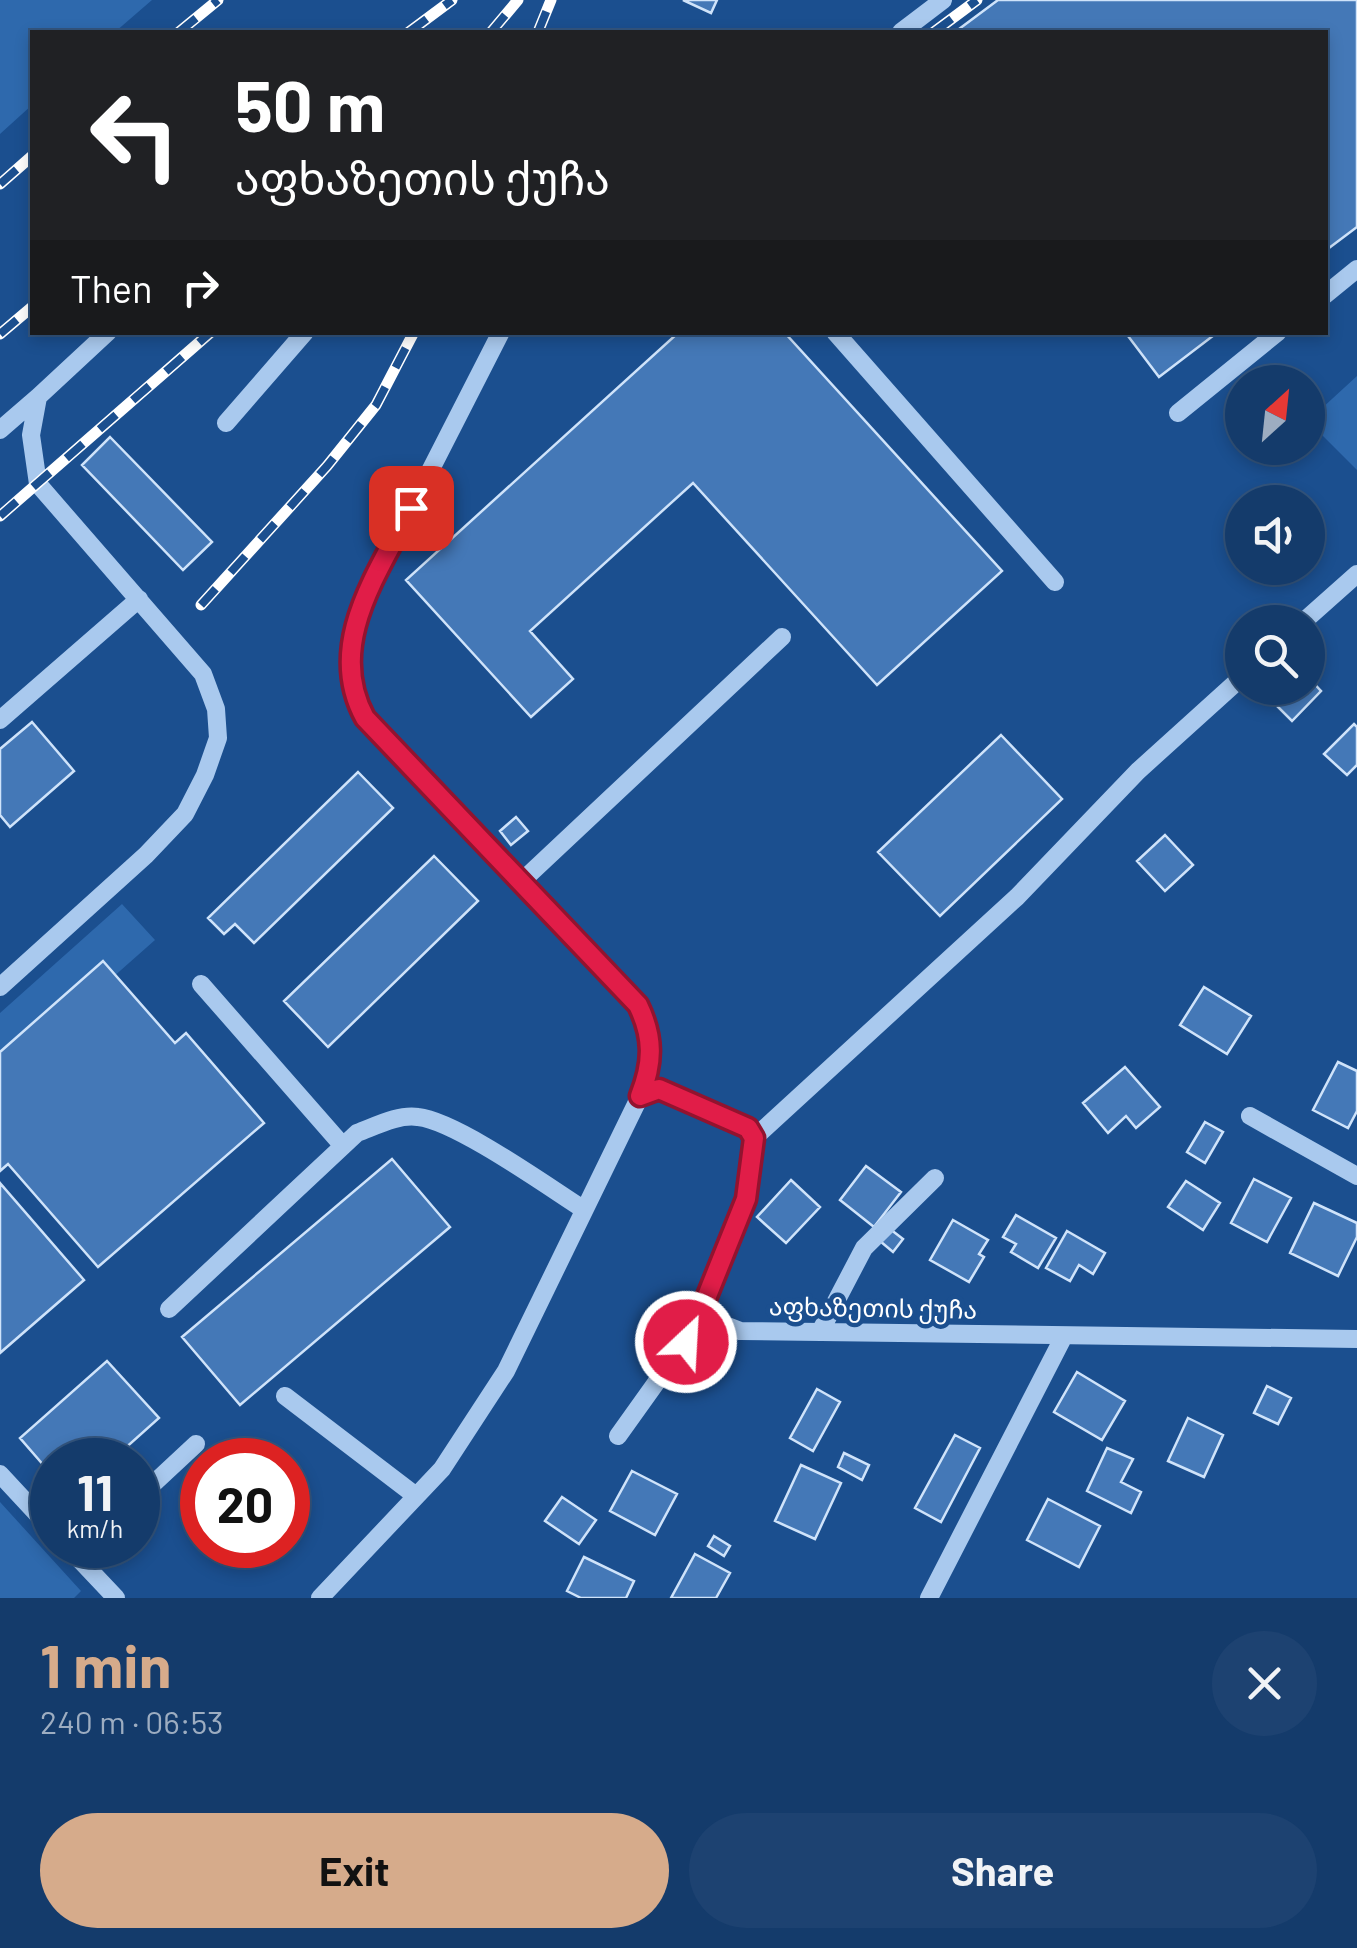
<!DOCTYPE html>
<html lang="en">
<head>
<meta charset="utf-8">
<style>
	body { margin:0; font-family:Barlow,"Noto Sans Georgian",sans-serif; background:#1d4271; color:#f1f3f6; height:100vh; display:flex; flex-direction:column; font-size:38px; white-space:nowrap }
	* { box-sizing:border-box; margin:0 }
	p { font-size:32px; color:#9dadc1 }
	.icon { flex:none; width:55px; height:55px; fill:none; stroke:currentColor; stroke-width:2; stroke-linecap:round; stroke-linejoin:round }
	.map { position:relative; height:1598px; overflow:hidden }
	.drawer { display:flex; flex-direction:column; background:#143b6b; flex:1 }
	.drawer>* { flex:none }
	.banner { position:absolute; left:30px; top:30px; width:1298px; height:305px; border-radius:0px; box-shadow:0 5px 15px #0003,0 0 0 2px #33557e; background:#202124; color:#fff; overflow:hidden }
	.needle { width:65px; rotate:27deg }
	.controls { position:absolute; left:1225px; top:365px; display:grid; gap:20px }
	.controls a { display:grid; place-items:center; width:100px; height:100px; border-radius:50%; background:#143b6b; box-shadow:0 5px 15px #0003,0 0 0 2px #33557e; font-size:50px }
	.speed { position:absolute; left:30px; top:1438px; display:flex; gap:20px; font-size:50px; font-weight:700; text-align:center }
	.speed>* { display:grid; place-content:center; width:130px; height:130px; border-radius:50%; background:#143b6b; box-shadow:0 5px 15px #0003,0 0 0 2px #33557e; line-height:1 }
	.speed small { font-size:25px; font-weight:400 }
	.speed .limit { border:15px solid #d22; background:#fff; color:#111 }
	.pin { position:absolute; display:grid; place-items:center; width:85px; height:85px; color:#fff; margin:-42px; border-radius:20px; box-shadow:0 5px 15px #0006 }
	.me { position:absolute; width:110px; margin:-55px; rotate:25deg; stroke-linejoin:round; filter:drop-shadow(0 0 8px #0008) }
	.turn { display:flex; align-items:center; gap:35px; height:210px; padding:0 40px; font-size:45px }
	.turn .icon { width:130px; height:130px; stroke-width:2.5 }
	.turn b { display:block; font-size:70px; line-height:85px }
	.then { display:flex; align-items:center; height:95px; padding:0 40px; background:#0003; gap:20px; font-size:38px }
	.round { display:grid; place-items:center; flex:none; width:105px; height:105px; border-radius:52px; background:#1d4271 }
	.head { display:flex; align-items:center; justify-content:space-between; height:170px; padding:0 40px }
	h1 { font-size:60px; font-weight:700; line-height:75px; color:#d6ab8b }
	.cta { display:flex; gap:20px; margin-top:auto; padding:20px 40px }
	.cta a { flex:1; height:115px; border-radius:60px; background:#d6ab8b; color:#111; font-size:40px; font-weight:700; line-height:115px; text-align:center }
	.cta a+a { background:#1d4271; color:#f1f3f6 }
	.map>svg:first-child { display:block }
	.green { fill:#2e69ad }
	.building { fill:#4478b7; stroke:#cfe3fa; stroke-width:2.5 }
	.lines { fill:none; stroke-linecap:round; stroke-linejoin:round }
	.minor { stroke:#a9c9ee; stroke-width:18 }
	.rail-casing { stroke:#fff; stroke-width:11 }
	.rail { stroke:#1b4f8f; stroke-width:8; stroke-dasharray:22; stroke-linecap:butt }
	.route-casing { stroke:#92132f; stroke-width:25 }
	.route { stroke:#e11d48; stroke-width:18 }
	.labels { text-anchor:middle; stroke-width:9; stroke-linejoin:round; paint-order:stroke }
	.street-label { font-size:25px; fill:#fff; stroke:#1b4f8f }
</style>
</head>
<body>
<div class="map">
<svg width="1357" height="1598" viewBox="0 0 1357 1598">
	<rect width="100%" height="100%" fill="#1b4f8f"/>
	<path class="green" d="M0 0H152L115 32H32V105L0 134Z
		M1357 376V470L1308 421Z
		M122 904 155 940 0 1077V1013Z
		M0 1502 81 1591 74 1598H0Z"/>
	<path class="building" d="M683 0H717L711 13Z
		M998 0H1357V227L1325 251V32H955Z
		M679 332H784L1002 571 877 685 693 483 530 631 573 679 531 717 406 580Z
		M1125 332H1218L1159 377Z
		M110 437 212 542 183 570 82 465Z
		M1308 677 1321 691 1292 721 1270 699 1281 688H1308Z
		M32 722 74 771 10 827 0 815V749Z
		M1354 724 1357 727V765L1347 775 1324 754Z
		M1001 735 1062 799 940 916 878 852Z
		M358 772 393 808 254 943 235 924 224 934 208 918Z
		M516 817 528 831 511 845 500 831Z
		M1165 835 1193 865 1165 891 1137 861Z
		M434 856 478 901 328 1047 284 1001Z
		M103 961 175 1043 186 1033 264 1123 98 1267 8 1164 0 1171V1052Z
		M1204 987 1251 1016 1227 1054 1180 1025Z
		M1338 1062 1357 1071V1111L1348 1128 1313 1110Z
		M1125 1067 1160 1107 1136 1128 1126 1116 1108 1133 1083 1103Z
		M1205 1122 1223 1132 1205 1163 1187 1152Z
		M392 1159 450 1227 240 1405 182 1337Z
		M866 1166 901 1192 874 1227 840 1200Z
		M1254 1179 1291 1198 1267 1242 1231 1223Z
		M791 1180 820 1207 786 1243 757 1217Z
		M1186 1181 1220 1203 1203 1230 1168 1207Z
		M0 1183 84 1280 0 1353Z
		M1314 1203 1357 1223V1237L1338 1276 1290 1253Z
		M1016 1215 1056 1238 1038 1268 1011 1252 1016 1244 1003 1237Z
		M953 1220 988 1240 979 1254 984 1257 969 1282 930 1260Z
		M890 1229 903 1239 893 1252 880 1241Z
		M1067 1231 1105 1253 1093 1274 1079 1265 1070 1281 1046 1268Z
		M107 1361 159 1418 112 1460H52V1475L20 1438Z
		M1077 1372 1125 1401 1102 1440 1054 1412Z
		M1267 1386 1291 1398 1278 1424 1254 1413Z
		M817 1389 840 1402 813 1451 790 1438Z
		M1188 1418 1223 1435 1204 1477 1168 1461Z
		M955 1435 980 1448 941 1522 915 1508Z
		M1107 1448 1133 1459 1121 1482 1141 1492 1131 1513 1087 1491Z
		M844 1453 869 1465 862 1480 838 1467Z
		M801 1465 841 1483 815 1539 775 1521Z
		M632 1471 677 1494 655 1535 610 1511Z
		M562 1497 596 1520 579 1544 545 1521Z
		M1048 1499 1100 1526 1079 1567 1027 1540Z
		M714 1536 730 1546 724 1556 708 1546Z
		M695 1554 730 1573 716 1598H671Z
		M584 1557 634 1581 626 1598H581L567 1591Z"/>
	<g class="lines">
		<path class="minor" d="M901 32 943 0
			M1325 295 1357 269
			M501 332 357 614C349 649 347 686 365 718L639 1005C654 1038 653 1063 640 1096
			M835 332 1055 582
			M1178 413 1278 332
			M226 423 305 332
			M0 430 38 397
			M1303 622 1357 574
			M0 720 139 599
			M521 882 782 637
			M201 984 343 1146
			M0 987 146 855 185 814 205 775 218 738 216 709 203 674 38 484 31 435 38 397 108 332
			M1250 1116 1357 1176
			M754 1138 1017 897 1138 771 1242 677
			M169 1309 357 1133C376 1126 398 1114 418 1117 456 1121 547 1186 583 1209
			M820 1332 864 1248 935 1178
			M285 1396 416 1496
			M618 1436 708 1310
			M0 1474 52 1530
			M138 1498 196 1444
			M66 1545 116 1598
			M320 1598 442 1469 506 1371 640 1096 659 1089 748 1128 754 1138 746 1199 705 1301 712 1320 740 1331 1357 1339
			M929 1598 1064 1336"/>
		<defs>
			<path id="rail" d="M179 32 218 0
				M409 32 452 0
				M491 32 518 0
				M538 32 551 0
				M934 32 977 0
				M0 184 32 156
				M0 334 32 307
				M0 516 211 332
				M201 605 327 466 376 405 414 332"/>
		</defs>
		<use href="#rail" class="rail-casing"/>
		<use href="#rail" class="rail"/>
	</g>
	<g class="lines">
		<defs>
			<path id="route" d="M411 508C378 573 325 645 365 718L638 1005C654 1038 653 1063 640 1096L659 1089 748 1128 754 1138 746 1199 705 1301 708 1310 686 1342"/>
		</defs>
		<use href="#route" class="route-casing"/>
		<use href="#route" class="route"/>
	</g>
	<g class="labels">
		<g class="street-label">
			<text transform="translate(873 1308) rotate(1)" y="9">აფხაზეთის ქუჩა</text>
		</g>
	</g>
</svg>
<div class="controls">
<a><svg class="needle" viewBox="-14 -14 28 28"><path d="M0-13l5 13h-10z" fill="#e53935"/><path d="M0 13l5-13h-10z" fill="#9dadc1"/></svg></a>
<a><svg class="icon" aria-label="sound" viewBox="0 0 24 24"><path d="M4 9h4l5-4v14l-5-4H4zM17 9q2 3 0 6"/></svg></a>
<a><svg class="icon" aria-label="search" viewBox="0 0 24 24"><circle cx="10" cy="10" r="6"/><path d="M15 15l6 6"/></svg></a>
</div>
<div class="speed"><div>11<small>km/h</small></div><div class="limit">20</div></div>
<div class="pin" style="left:411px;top:508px;background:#d93025"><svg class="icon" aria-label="arrive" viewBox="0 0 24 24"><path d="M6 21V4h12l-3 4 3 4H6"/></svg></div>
<svg class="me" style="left:686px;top:1342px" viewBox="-20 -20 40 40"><circle r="17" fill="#e11d48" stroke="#fff" stroke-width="3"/><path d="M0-11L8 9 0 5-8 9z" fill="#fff"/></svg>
<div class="banner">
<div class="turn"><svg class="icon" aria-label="left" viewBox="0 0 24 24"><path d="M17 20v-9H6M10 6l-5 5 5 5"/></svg><div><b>50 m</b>აფხაზეთის ქუჩა</div></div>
<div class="then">Then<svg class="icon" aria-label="right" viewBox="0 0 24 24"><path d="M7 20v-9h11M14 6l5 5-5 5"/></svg></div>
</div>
</div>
<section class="drawer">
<div class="head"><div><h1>1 min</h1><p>240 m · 06:53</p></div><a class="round"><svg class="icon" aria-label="close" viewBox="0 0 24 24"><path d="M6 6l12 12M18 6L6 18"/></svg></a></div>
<div class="cta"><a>Exit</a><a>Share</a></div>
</section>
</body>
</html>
